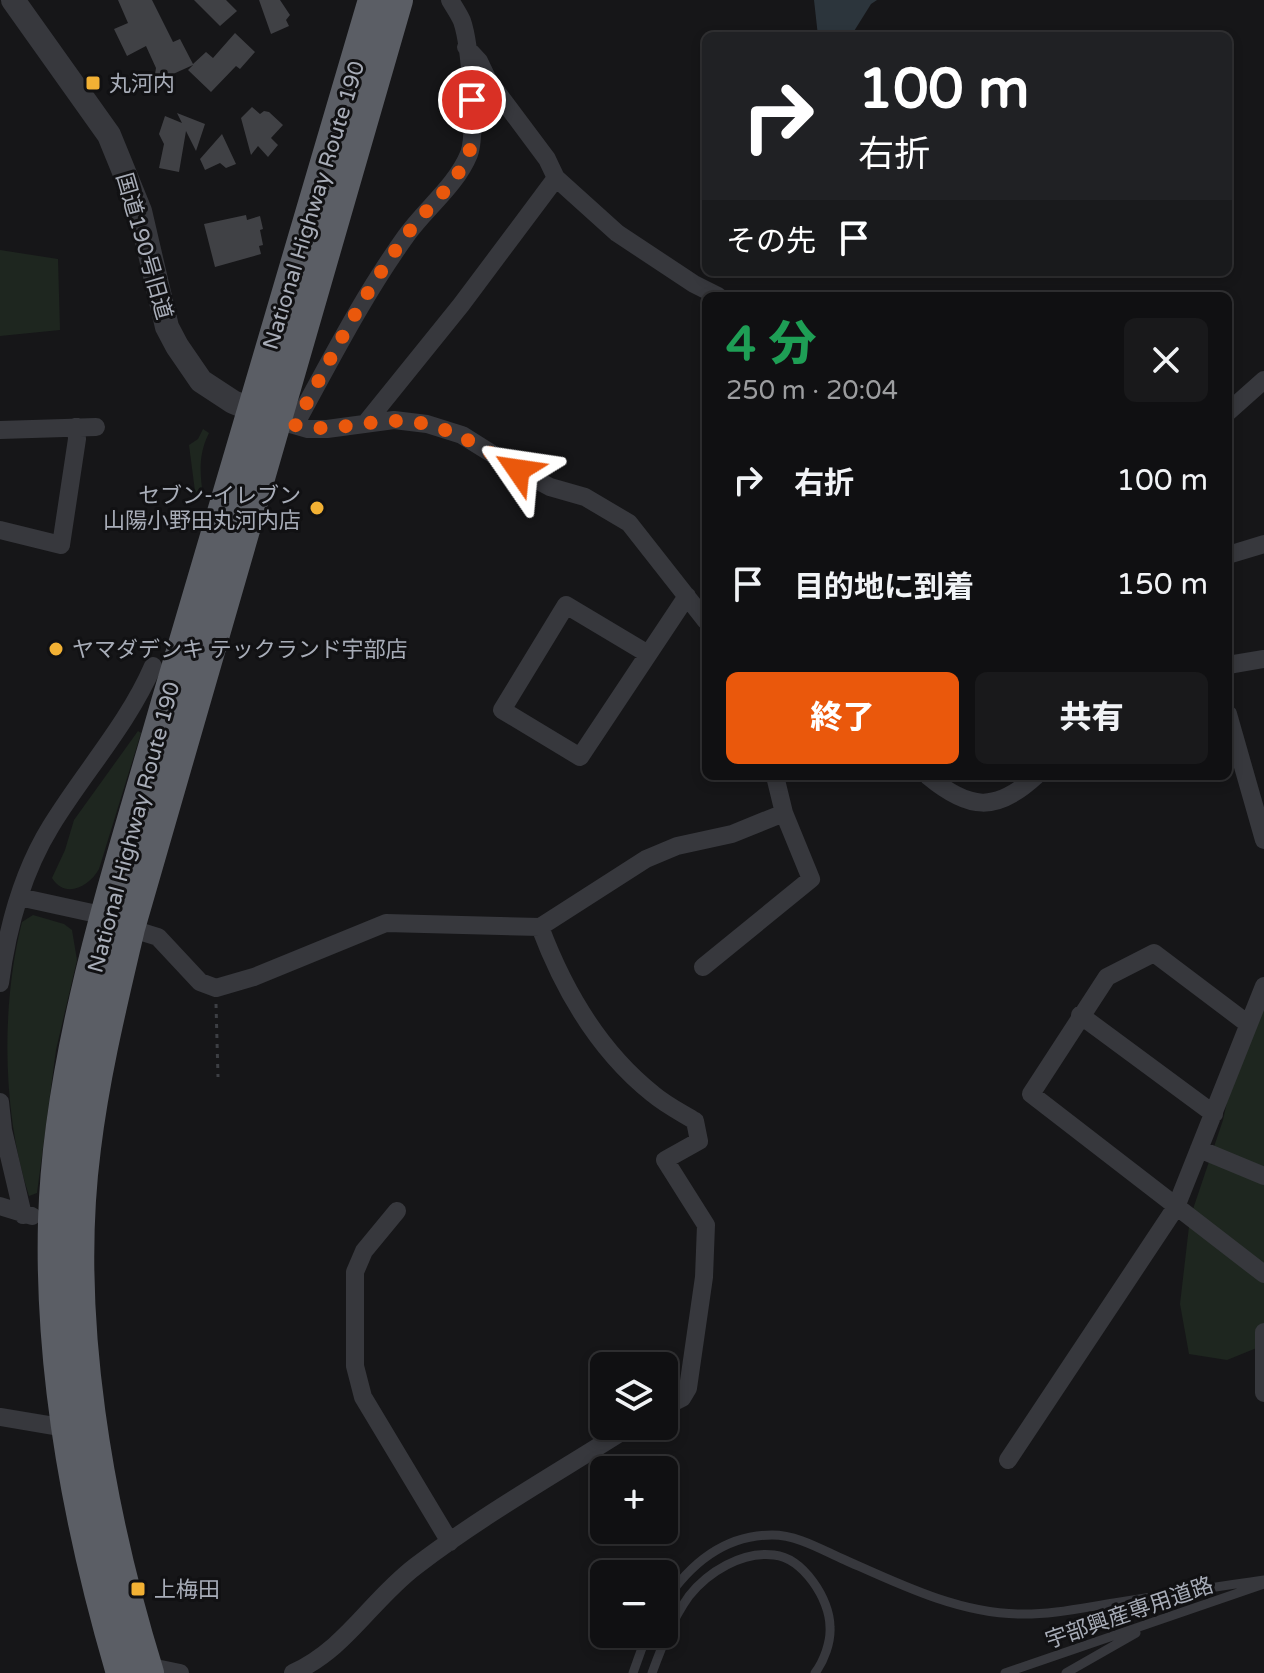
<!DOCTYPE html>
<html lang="ja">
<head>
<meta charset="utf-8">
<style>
	body { margin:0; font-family:"Varela Round","Noto Sans JP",sans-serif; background:#19191b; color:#f1f3f6; height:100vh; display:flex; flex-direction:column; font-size:30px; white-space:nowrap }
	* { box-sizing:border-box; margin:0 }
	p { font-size:26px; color:#9c9d9f }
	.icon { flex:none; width:44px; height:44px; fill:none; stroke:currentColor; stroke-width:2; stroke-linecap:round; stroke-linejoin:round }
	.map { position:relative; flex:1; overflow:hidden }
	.side { position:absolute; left:702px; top:292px; width:530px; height:488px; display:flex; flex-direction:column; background:#101012; border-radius:12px; box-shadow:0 4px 12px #0003,0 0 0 2px #303032 }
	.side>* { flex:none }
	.hud { position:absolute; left:702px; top:32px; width:530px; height:244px; border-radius:12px; box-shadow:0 4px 12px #0003,0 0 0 2px #303032; background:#202124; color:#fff; overflow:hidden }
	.buttons { position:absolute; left:590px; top:1352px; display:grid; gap:16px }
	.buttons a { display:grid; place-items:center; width:88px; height:88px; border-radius:12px; background:#101012; box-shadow:0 4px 12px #0003,0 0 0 2px #303032; font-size:40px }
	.pin { position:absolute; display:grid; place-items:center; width:68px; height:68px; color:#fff; margin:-34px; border:4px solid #fff; border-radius:50%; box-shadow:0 2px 8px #0007 }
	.me { position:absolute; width:88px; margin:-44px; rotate:302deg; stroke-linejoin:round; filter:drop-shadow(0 0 6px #0008) }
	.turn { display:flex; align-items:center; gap:28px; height:168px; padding:0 24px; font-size:36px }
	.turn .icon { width:104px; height:104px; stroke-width:2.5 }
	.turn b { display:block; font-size:56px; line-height:68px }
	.then { display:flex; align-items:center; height:76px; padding:0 24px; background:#0003; gap:16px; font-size:30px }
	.round { display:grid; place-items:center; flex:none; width:84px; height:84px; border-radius:12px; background:#19191b }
	.summary { display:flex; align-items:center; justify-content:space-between; height:136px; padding:0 24px }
	h1 { font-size:48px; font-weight:800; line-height:60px; color:#1e9e55 }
	.cta { display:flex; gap:16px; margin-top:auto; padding:16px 24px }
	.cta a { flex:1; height:92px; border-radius:12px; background:#ea580c; color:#fff; font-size:32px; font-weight:800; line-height:92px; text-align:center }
	.cta a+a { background:#19191b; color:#f1f3f6 }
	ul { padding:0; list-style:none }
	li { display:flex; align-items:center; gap:24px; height:104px; padding:0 24px }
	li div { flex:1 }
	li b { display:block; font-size:30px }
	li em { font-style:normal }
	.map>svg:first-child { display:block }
	.green { fill:#1e261f }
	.water { fill:#2c353c }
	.building { fill:#404145 }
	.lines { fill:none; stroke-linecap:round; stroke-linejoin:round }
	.path { stroke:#3d3f44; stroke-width:3; stroke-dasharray:4 6; stroke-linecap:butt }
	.service { stroke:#37383d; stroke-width:9 }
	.minor { stroke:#37383d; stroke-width:18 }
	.tertiary { stroke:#37383d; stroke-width:24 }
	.trunk { stroke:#5b5e65; stroke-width:32 }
	.route { stroke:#ea580c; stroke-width:14; stroke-dasharray:0 25.2 }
	.poi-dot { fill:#f2b134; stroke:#111113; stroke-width:3 }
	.labels { text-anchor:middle; stroke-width:6; stroke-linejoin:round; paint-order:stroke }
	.poi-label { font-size:22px; fill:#a8adb8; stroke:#111113; text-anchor:start }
	.street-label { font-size:22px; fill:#a8adb8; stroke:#111113 }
</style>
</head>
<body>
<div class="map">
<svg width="1264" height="1673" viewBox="0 0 1264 1673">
	<rect width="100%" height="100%" fill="#161618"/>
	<path class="green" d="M0 250 58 259 60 330 0 336Z
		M203 429 209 433C198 455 200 473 203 496L196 499 189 445 198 439Z
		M138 731 141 733 99 869C89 887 65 899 52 878L65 850 74 820Z
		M33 915 64 924 72 930 77 960 56 1050 37 1193 29 1196C2 1113 1 1005 22 922Z
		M1264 989V1345L1227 1360 1189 1354 1180 1304 1190 1218 1223 1120 1246 1015Z"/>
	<path class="water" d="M877 0 871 4 851 36H818L814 0Z"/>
	<path class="building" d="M118 0H152L173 42 180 39 193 64 206 52 213 58 235 33 255 52 240 69 236 66 211 92 188 70 193 65 162 79 155 74 156 68 146 46 127 56 114 29 128 23Z
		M194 0H226L237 11 220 26Z
		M259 0H280L290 15 286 20 289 26 271 34Z
		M252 107 260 114 264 111 269 112 283 125 271 138 278 145 268 157 258 146 251 155 241 118Z
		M177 113 205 124 196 151 186 131 179 172 159 168 164 144 159 134 165 116 182 123Z
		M222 134 236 164 226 168 220 163 205 170 200 159Z
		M246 215 247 220 260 216 263 229 260 230 263 245 259 246 261 254 215 267 204 224Z"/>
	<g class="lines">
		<path class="path" d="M216 1004 218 1077"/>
		<path class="service" d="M664 1603C689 1565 724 1535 772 1535 798 1535 822 1550 845 1560 899 1584 958 1613 1018 1614 1050 1615 1082 1608 1114 1603 1164 1595 1214 1587 1264 1580
			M633 1673 647 1634
			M652 1673C662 1646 672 1620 689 1596 708 1572 742 1551 774 1555 803 1558 830 1599 830 1627 831 1642 824 1661 815 1673
			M1005 1673 1264 1584
			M1066 1673 1136 1633"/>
		<path class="minor" d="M466 47 479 61 488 80 547 159 556 178 617 233 694 284 718 296
			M1228 412 1264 380
			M277 420 308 429H327L394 420 427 424 462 435 518 470 550 487 585 497 629 523 706 621
			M365 424 461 305 556 178
			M295 425C330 361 363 296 406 236 425 209 456 186 469 154 477 132 470 44 462 21 459 14 454 7 450 0
			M0 430 96 427
			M0 530 61 545 77 439 76 427
			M1228 555 1264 544
			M648 654 566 605 502 710 580 757 687 596
			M1228 665 1264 659
			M1228 714 1264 840
			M928 776C969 810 996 813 1036 776
			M19 897 106 916 129 928 158 937 200 982 216 988 254 977 386 923 540 927 646 859 677 846 732 834 784 813 775 776
			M540 927C564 991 599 1051 653 1094 666 1105 682 1113 695 1121L699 1141 665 1160 706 1225 704 1277 688 1388 682 1398 664 1407
			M703 967 811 879 784 813
			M0 983C7 930 22 873 51 826 84 772 128 724 153 666
			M1080 1015 1214 1114
			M1248 1024 1154 953 1107 977 1031 1094 1264 1274
			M0 1102 3 1130 23 1215
			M1199 1149 1264 1176
			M0 1206 32 1216
			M397 1211 364 1251 355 1272V1366L363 1397 450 1542
			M1264 1332V1393
			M0 1417 72 1429
			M1008 1460 1176 1207 1264 986
			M146 1666 180 1673
			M293 1673C347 1648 370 1601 416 1566 484 1514 559 1472 631 1426"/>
		<path class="tertiary" d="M13 0 109 135 140 211 167 327 177 346 201 381 233 402 267 416"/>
		<path class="trunk" d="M122 1673C79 1527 50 1374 54 1221 59 1049 119 871 166 706 234 470 304 235 374 0
			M148 1673C98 1511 63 1317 85 1148 94 1074 112 1001 129 928L397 0"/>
	</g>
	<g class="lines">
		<path class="route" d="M472 100C473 119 475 138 468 155 455 186 427 207 408 233 363 293 330 360 295 425 328 433 359 422 393 421 441 419 479 446 518 470"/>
	</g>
	<g class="poi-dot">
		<rect x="85" y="75" width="16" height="16" rx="4"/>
		<circle cx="317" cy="508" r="8"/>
		<circle cx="56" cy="649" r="8"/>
		<rect x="130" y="1581" width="16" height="16" rx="4"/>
	</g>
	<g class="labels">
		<g class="poi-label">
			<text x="109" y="91">丸河内</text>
			<text x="301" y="503" text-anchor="end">セブン-イレブン<tspan x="301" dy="25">山陽小野田丸河内店</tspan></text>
			<text x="72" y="657">ヤマダデンキ テックランド宇部店</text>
			<text x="154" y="1597">上梅田</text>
		</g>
		<g class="street-label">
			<text transform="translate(313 205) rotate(-73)" y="8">National Highway Route 190</text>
			<text transform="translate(145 246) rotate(74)" y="8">国道190号旧道</text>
			<text transform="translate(133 827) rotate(-75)" y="8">National Highway Route 190</text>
			<text transform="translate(1129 1612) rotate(-19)" y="8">宇部興産専用道路</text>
		</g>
	</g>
</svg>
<div class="buttons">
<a><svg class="icon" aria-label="layers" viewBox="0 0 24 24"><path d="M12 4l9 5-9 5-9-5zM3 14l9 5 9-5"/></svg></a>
<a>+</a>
<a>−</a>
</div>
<div class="pin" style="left:472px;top:100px;background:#d93025"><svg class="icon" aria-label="arrive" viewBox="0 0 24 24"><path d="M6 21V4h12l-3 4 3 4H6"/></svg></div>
<svg class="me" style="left:518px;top:470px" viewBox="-20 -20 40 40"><path d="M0-17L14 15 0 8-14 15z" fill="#ea580c" stroke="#fff" stroke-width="4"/></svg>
<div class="hud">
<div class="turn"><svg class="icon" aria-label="right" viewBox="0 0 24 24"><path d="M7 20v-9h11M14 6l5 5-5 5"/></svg><div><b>100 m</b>右折</div></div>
<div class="then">その先<svg class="icon" aria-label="arrive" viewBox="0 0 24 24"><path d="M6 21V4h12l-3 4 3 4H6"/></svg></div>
</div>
<section class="side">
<div class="summary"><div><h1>4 分</h1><p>250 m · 20:04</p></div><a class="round"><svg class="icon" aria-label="close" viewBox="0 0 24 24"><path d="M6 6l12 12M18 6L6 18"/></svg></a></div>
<ul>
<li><svg class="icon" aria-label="right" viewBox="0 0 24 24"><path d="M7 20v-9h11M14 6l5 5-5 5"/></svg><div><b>右折</b></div><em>100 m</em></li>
<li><svg class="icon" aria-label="arrive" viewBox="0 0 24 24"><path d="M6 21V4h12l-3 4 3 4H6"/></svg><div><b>目的地に到着</b></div><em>150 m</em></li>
</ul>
<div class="cta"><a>終了</a><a>共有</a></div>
</section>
</div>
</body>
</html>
